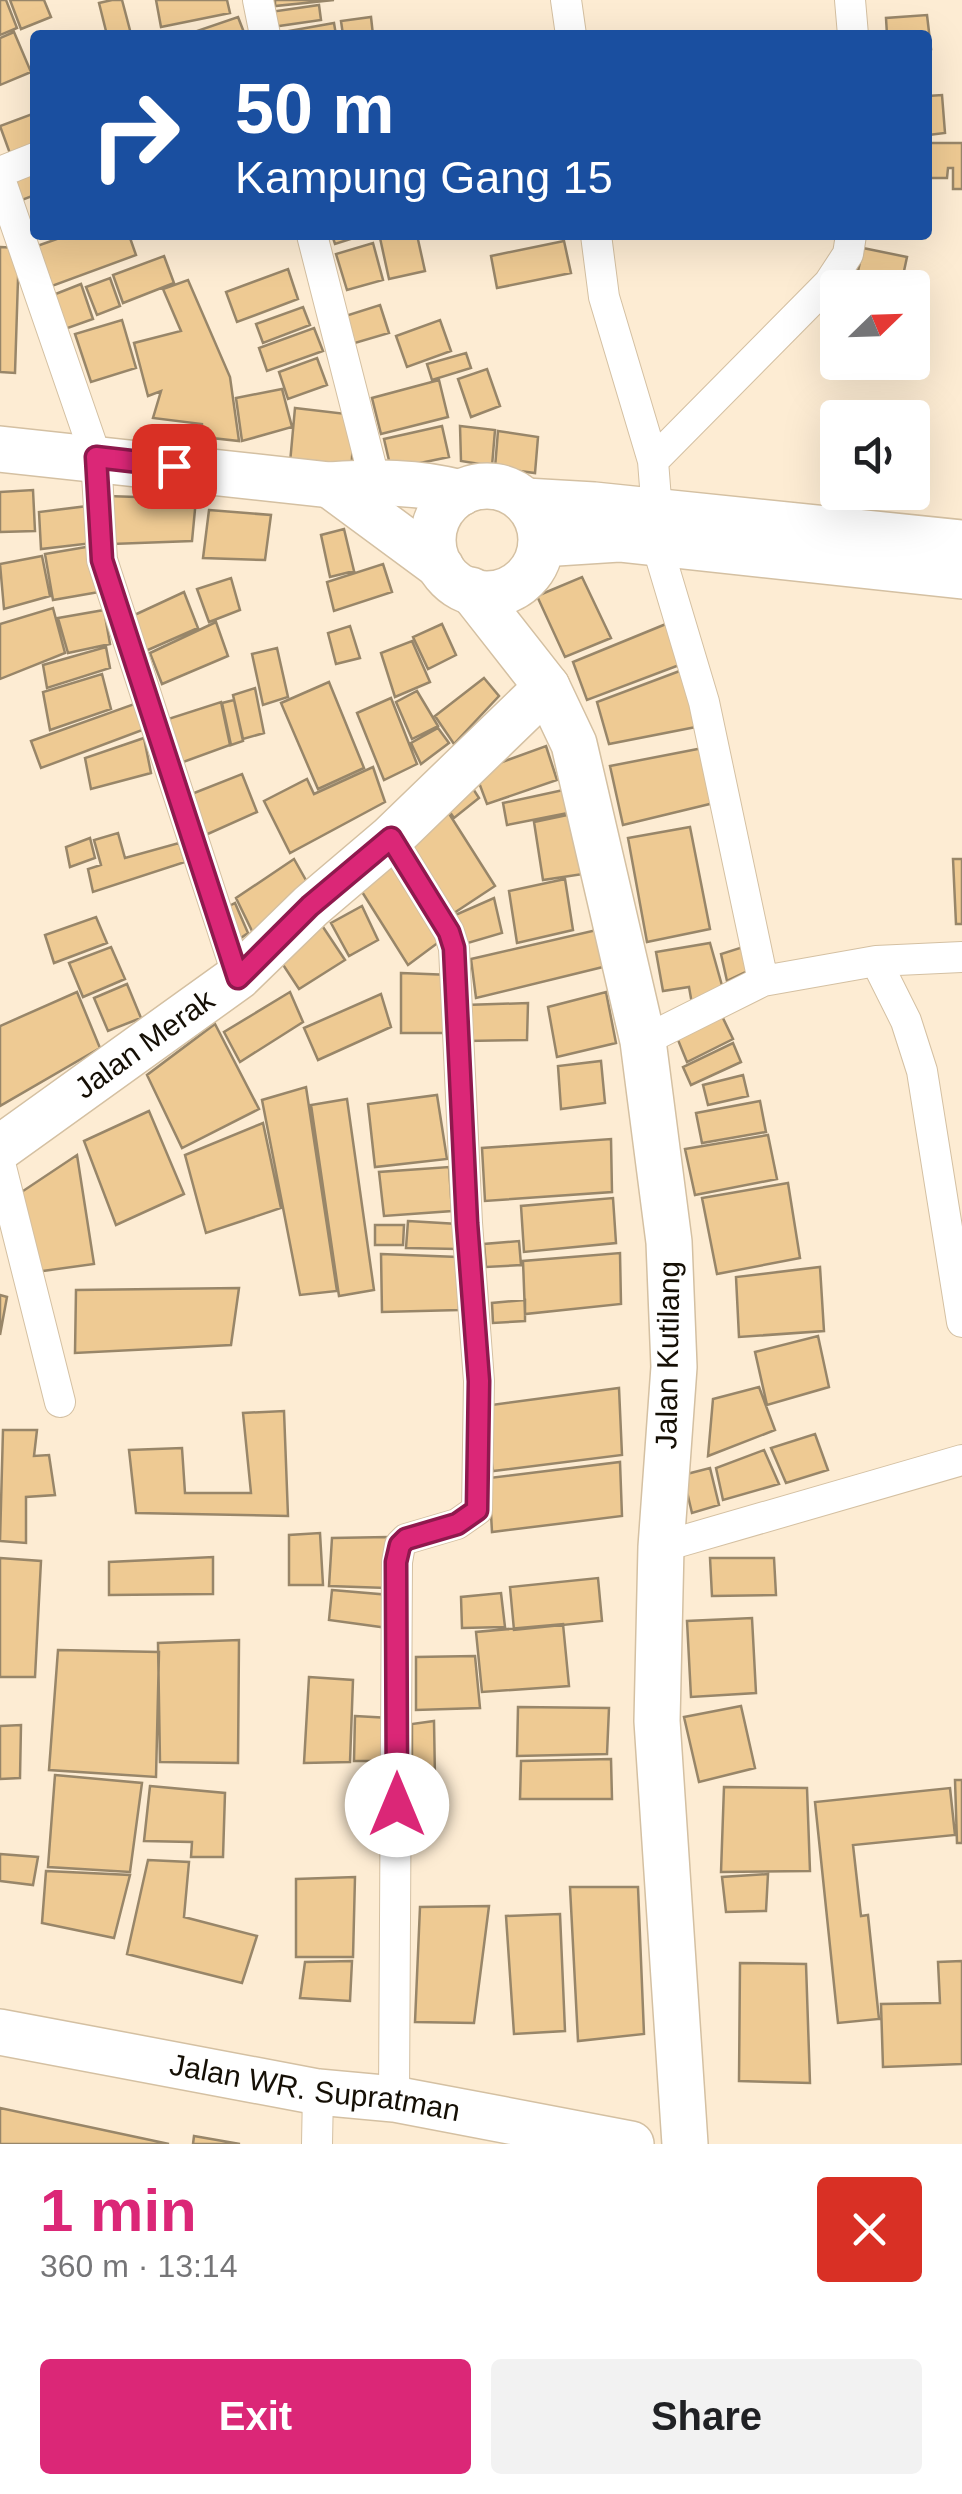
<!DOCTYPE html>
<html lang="en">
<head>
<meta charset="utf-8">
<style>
	body { margin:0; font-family:Helvetica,sans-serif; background:#f2f2f2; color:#202124; height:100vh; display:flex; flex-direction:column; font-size:38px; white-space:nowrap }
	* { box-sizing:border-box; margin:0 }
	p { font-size:32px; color:#757577 }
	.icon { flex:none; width:55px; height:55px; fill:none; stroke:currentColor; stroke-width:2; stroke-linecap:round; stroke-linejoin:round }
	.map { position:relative; height:2144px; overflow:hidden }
	.panel { display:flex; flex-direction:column; background:#fff; flex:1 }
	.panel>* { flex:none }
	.hud { position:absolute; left:30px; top:30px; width:902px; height:210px; border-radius:10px; box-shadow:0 10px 40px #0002; background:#1a4fa0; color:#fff; overflow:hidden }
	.needle { width:65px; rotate:67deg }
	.tools { position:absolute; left:820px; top:270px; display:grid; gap:20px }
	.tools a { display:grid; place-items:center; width:110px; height:110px; border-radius:10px; background:#fff; box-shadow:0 10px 40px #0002; font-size:50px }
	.pin { position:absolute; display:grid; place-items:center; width:85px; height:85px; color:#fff; margin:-42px; border-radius:20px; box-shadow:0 5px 15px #0006 }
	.me { position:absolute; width:110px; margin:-55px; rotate:0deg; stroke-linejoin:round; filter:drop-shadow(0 0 8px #0008) }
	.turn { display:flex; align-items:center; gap:35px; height:210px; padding:0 40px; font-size:45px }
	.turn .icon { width:130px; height:130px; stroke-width:2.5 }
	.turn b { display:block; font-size:70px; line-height:85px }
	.round { display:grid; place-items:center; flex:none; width:105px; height:105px; border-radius:10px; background:#f2f2f2 }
	.overview { display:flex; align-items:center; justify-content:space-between; height:170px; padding:0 40px }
	h1 { font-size:60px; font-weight:700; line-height:75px; color:#db2777 }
	.button { display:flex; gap:20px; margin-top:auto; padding:20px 40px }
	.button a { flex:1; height:115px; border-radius:10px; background:#db2777; color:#fff; font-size:40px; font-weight:700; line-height:115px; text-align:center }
	.button a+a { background:#f2f2f2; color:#202124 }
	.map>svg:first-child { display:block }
	.building { fill:#eeca93; stroke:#988669; stroke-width:2.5 }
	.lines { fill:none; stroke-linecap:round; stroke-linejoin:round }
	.street-casing { stroke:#d4c0a2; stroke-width:32 }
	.secondary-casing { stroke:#d4c0a2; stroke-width:48 }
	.street { stroke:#fff; stroke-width:30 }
	.secondary { stroke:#fff; stroke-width:45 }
	.route-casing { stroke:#8e194d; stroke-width:25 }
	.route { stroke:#db2777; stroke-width:18 }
	.labels { text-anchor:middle; stroke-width:9; stroke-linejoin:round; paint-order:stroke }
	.street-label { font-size:30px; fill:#150f05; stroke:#fff }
</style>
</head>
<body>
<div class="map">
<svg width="962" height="2144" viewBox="0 0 962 2144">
	<rect width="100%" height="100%" fill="#fdecd3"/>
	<path class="building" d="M0 0H6L17 28 0 35Z
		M10 0H44L51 17 21 29Z
		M112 0H122L131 34 107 35 99 3Z
		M156 0H227L230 13 161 27Z
		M275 0H334L275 6Z
		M319 5 321 20 272 27 270 12Z
		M927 15 931 49H928V35H887L886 18Z
		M238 17 245 35H198L197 31Z
		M371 17 373 35H343L341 21Z
		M334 23 336 35H272V34Z
		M14 32 31 72 0 85V38Z
		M942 95 945 133 928 135V96Z
		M35 113V151L12 159 0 126Z
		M928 143H962V189H953V168H948L947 178H928Z
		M35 167V195L22 200 12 176Z
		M68 235H129L136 255 52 286 37 246Z
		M332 235H363L335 244Z
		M391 235H417L425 271 389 279 380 238Z
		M874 235H925V238H874Z
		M564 241 571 273 497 288 491 256Z
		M373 243 383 280 347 290 336 254Z
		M0 247 19 248 15 373 0 372Z
		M863 248 907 257 901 285 857 276Z
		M164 256 174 283 123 303 113 275Z
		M288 269 298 299 237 322 226 292Z
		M110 278 120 306 97 315 86 287Z
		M188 280 230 377 239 441 203 437 202 424 153 418 161 391 148 396 134 343 181 331 163 289Z
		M850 282 883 288H849Z
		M81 284 93 319 65 329 53 295Z
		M912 293 922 294 915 334 912 333Z
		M380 305 389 333 348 345 339 318Z
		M303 307 310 325 263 343 256 324Z
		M122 320 136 368 91 382 75 334Z
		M440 320 451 351 407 367 396 336Z
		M314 328 323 351 267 371 259 348Z
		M466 353 471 368 432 380 427 364Z
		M317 358 327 385 288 399 279 372Z
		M487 369 500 406 471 417 458 379Z
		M439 380 448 417 381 434 372 398Z
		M282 389 292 427 242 441 236 398Z
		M295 408 355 415 351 472 290 463Z
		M442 426 449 457 391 469 384 439Z
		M460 426 495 430 492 466 461 461Z
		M498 431 538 437 535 473 495 468Z
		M33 490 35 531 0 532V492Z
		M107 496 196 499 192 541 112 544Z
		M88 506 93 543 41 549 39 512Z
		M209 510 271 515 265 560 203 558Z
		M344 529 354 571 330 577 321 535Z
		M92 546 99 592 53 600 45 554Z
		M42 556 50 596 4 609 0 564Z
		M383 564 392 592 334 611 327 582Z
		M582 577 611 638 565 657 537 596Z
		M231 578 240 610 209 622 197 589Z
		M184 592 198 628 141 653 128 618Z
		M53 608 65 653 0 679V624Z
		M104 610 110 644 68 653 58 618Z
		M216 622 228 656 162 684 150 653Z
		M442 624 456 655 428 669 413 637Z
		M666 624 682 664 587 700 573 662Z
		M350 626 360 658 336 664 328 633Z
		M412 641 430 682 395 697 381 653Z
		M106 647 110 668 47 688 43 665Z
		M277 648 288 697 263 705 252 654Z
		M685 669 701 726 609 744 597 702Z
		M102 674 111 709 50 730 43 692Z
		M484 678 499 696 454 744 435 716Z
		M329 682 364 768 318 789 281 703Z
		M255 688 264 733 243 739 233 695Z
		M417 691 438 726 412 739 396 702Z
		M391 698 417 764 384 780 357 713Z
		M234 700 243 741 231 745 222 703Z
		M221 702 230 745 175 765 165 720Z
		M137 703 145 729 41 768 31 741Z
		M438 728 449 743 421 764 411 743Z
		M144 738 151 773 91 789 85 758Z
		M546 746 557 780 487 804 475 772Z
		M708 747 718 802 623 825 610 766Z
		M373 767 385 802 290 853 264 801 307 779 314 794Z
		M242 774 257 812 201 837 184 797Z
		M468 781 479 798 454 818 442 801Z
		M568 789 573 812 507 825 503 803Z
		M448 812 495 886 454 913 406 839Z
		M572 814 583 874 543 880 534 822Z
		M690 827 710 929 647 942 628 838Z
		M118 833 125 858 179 843 185 862 93 892 88 869 101 865 94 840Z
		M90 838 95 858 70 867 66 847Z
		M294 859 312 891 254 935 236 898Z
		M953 859H962V924H956Z
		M398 860 447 936 408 965 359 887Z
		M565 879 573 930 517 943 509 891Z
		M494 898 502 933 461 945 453 916Z
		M235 903 248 933 232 944 218 912Z
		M362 906 378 940 349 956 331 923Z
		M96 917 107 943 54 963 45 935Z
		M319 921 345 960 299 989 276 954Z
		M601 929 607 966 476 998 471 959Z
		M710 943 723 989 692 1004 689 987 663 991 656 952Z
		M111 947 125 979 83 997 69 963Z
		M743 947 748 971 727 981 721 954Z
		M401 973 451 975 446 1033H401Z
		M127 984 141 1018 108 1031 94 998Z
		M77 992 100 1048 0 1106V1026Z
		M290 992 303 1022 240 1062 224 1032Z
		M606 992 616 1043 557 1057 548 1007Z
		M381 994 391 1027 318 1060 304 1028Z
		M528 1003 527 1040 465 1041V1005Z
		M721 1014 733 1039 687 1062 676 1035Z
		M215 1024 259 1109 182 1148 147 1075Z
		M733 1043 741 1062 691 1085 683 1067Z
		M601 1061 605 1103 561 1109 558 1066Z
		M743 1075 748 1096 708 1105 703 1085Z
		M306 1087 337 1291 300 1295 262 1100Z
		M437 1095 447 1159 375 1167 368 1104Z
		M347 1099 374 1290 339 1296 311 1105Z
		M760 1101 766 1132 702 1143 696 1113Z
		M149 1111 184 1194 116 1225 84 1141Z
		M263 1123 281 1208 206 1233 185 1155Z
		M768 1135 777 1179 695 1195 685 1149Z
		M611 1139 612 1192 485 1201 482 1148Z
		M77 1155 94 1264 28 1273 20 1193Z
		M449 1167 452 1211 384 1216 379 1172Z
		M788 1183 800 1258 717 1274 702 1198Z
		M613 1198 616 1243 524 1252 521 1206Z
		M408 1221 458 1224V1249L406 1248Z
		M375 1225H404L403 1245H375Z
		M519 1241 521 1265 486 1267 484 1244Z
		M620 1253 621 1304 525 1314 523 1261Z
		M381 1254 458 1257 459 1310 382 1312Z
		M820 1267 824 1331 739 1337 736 1277Z
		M239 1288 231 1345 75 1353 76 1290Z
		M0 1295 7 1297 0 1335Z
		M525 1300V1321L493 1323 492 1303Z
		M818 1336 829 1387 767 1405 755 1352Z
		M759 1387 775 1430 708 1456 713 1399Z
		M619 1388 622 1455 493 1471 484 1406Z
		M284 1411 288 1516 136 1513 129 1450 182 1448 185 1493H251L243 1413Z
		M3 1430H37L34 1456 49 1455 55 1495 26 1497V1543L0 1541Z
		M815 1434 828 1470 786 1483 771 1448Z
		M764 1450 779 1484 723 1500 716 1468Z
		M620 1462 622 1516 492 1532 489 1478Z
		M710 1468 719 1505 692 1513 683 1475Z
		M320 1533 323 1585H289V1535Z
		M388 1537 387 1588 329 1586 332 1538Z
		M213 1557V1594L109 1595V1562Z
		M0 1558 41 1561 35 1677H0Z
		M710 1558H774L776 1595 712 1596Z
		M598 1578 602 1621 514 1630 510 1587Z
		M332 1590 390 1595 388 1628 329 1620Z
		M501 1593 505 1627 462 1628 461 1597Z
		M752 1618 756 1693 691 1697 687 1621Z
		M563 1624 569 1686 482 1692 476 1632Z
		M239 1640 238 1763 160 1762 158 1643Z
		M58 1650 159 1652 156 1777 49 1770Z
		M475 1656 480 1708 416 1710V1657Z
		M309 1677 353 1680 350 1762 304 1763Z
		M741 1706 755 1768 699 1782 684 1717Z
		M518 1707 609 1708 607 1754 517 1756Z
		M355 1716 390 1718 392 1761H354Z
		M434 1721 436 1837 412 1839V1724Z
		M21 1725 20 1778 0 1779V1726Z
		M611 1759 612 1799H520L521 1761Z
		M55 1775 142 1783 130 1872 48 1867Z
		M955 1780H962V1843H957Z
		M150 1786 225 1793 223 1857H191L192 1842 144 1841Z
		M724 1787 807 1788 810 1871 721 1872Z
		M950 1788 955 1835 853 1845 861 1916 868 1915 879 2019 838 2023 815 1802Z
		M0 1854 38 1857 33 1885 0 1881Z
		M148 1860 189 1862 184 1917 257 1936 242 1983 127 1954Z
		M46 1871 130 1875 114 1938 42 1923Z
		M768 1874 766 1911 726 1912 722 1877Z
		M355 1877 353 1957H296V1879Z
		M570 1887H638L644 2034 578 2041Z
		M489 1906 474 2023 415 2022 420 1907Z
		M560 1914 565 2031 514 2034 506 1916Z
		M352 1961 350 2001 300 1998 305 1962Z
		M962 1961V2064L883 2067 881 2004 940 2003 938 1962Z
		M740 1963 806 1964 810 2083 739 2081Z
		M0 2108 169 2144H0Z
		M194 2136 240 2144H193Z"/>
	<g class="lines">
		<defs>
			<path id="street" d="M258 0 265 35
				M566 0 571 35
				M850 0 853 35
				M0 172 35 158
				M0 179 96 457 102 560 238 977
				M312 235 375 482
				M596 235 604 297 653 461
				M657 512 653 461 829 283 848 254 851 235
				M657 545 704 702 763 981
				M391 838 449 932 454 948 467 1223 479 1381 477 1510 457 1524 406 1539 400 1545 397 1562 394 2099
				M876 961 906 1021 922 1071 962 1322
				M643 1041 763 981 876 961 962 957
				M0 1163 60 1402
				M661 1547 962 1460
				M317 2144 318 2092"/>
			<g id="secondary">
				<path d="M0 449 330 485C375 482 417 481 461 493"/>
				<path d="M330 485 441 567"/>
				<circle cx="487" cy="540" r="54"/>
				<path d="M525 501 594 505 962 543"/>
				<path d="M541 544 619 539 962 576"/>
				<path d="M471 590 547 687 574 744 643 1041 669 1242 674 1367 661 1547 657 1721 685 2144"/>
				<path id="s1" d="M0 1148 238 977 311 906 391 838 547 687"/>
				<path id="s2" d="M0 2032 318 2092 394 2099 631 2144"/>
			</g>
		</defs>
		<use href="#street" class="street-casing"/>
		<use href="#secondary" class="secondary-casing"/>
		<use href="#street" class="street"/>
		<use href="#secondary" class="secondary"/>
	</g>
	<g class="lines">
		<defs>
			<path id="route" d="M174 466 96 457 102 560 238 978 310 906 391 838 449 932 454 948 467 1223 479 1381 477 1510 457 1524 406 1539 400 1545 396 1562 397 1805"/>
		</defs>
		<use href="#route" class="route-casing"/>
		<use href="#route" class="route"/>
	</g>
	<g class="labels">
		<g class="street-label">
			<text dy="10" stroke="none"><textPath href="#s1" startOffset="178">Jalan Merak</textPath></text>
			<text transform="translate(668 1355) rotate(-89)" y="10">Jalan Kutilang</text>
			<text dy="10" stroke="none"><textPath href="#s2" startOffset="320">Jalan WR. Supratman</textPath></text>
		</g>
	</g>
</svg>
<div class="tools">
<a><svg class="needle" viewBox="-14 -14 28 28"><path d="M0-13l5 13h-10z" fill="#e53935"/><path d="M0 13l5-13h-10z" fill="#757577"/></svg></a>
<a><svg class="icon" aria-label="sound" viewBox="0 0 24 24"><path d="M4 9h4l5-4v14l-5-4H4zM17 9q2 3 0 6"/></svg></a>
</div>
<div class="pin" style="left:174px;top:466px;background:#d93025"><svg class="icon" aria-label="arrive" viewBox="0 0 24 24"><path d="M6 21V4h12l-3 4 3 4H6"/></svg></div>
<svg class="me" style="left:397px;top:1805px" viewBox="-20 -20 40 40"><circle r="19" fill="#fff"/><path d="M0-13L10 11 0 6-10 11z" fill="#db2777"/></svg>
<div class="hud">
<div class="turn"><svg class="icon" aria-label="right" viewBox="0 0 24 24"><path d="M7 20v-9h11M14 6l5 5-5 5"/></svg><div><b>50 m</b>Kampung Gang 15</div></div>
</div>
</div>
<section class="panel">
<div class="overview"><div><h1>1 min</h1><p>360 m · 13:14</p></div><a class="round" style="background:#d93025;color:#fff"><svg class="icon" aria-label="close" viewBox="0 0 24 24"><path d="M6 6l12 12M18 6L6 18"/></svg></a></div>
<div class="button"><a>Exit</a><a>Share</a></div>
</section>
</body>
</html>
